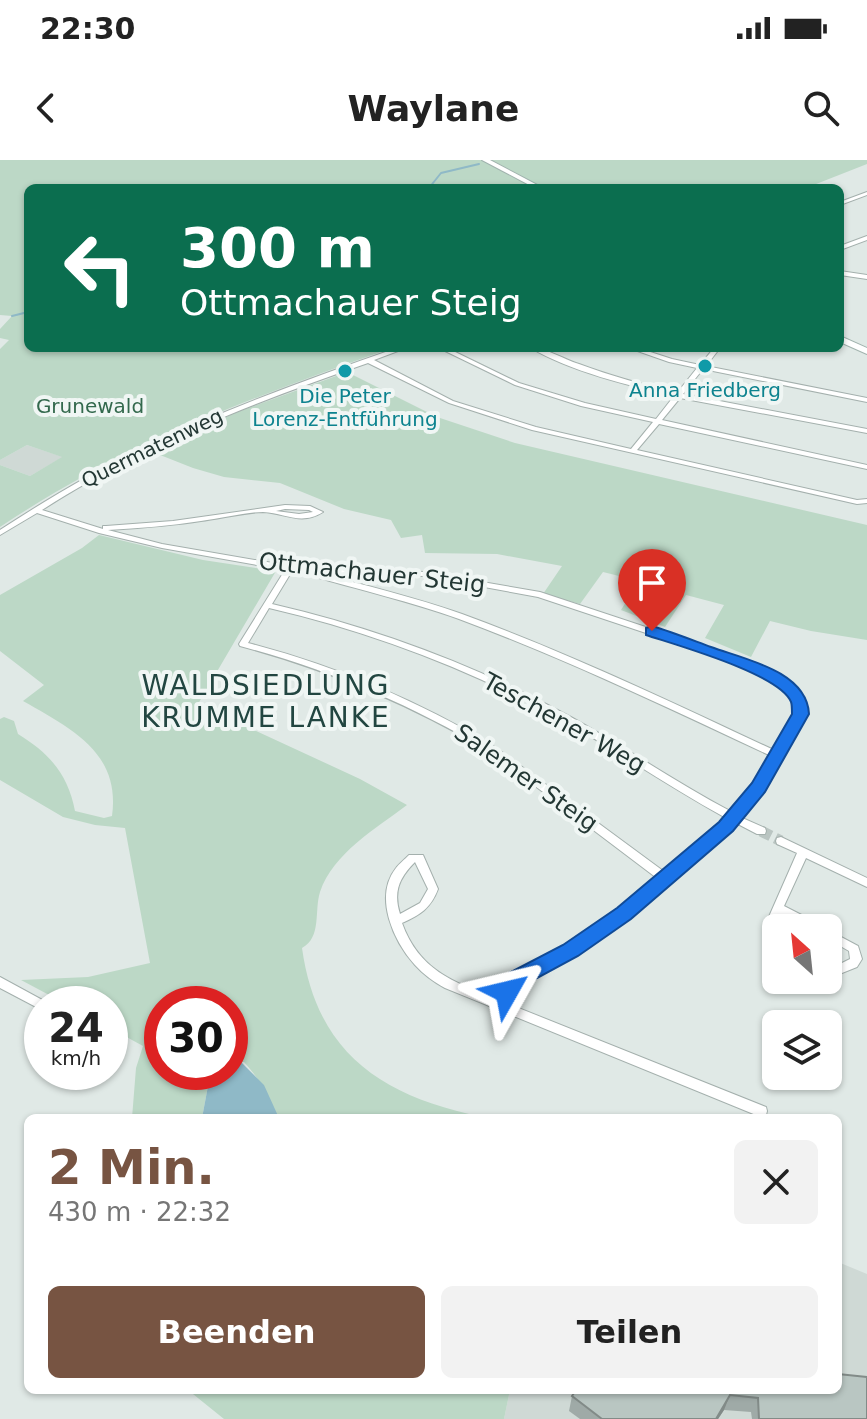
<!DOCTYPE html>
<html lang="de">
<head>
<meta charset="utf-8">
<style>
	body { margin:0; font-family:"DejaVu Sans",sans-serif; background:#f2f2f2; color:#222; height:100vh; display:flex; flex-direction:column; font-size:30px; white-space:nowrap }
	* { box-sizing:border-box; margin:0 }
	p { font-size:26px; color:#767676 }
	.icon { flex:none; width:44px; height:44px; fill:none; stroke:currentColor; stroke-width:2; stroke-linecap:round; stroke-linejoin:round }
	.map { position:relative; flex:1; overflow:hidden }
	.panel { position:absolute; left:24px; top:954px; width:818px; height:280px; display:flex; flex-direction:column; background:#fff; border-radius:12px; box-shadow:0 2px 6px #0004 }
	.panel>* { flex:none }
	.hud { position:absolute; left:24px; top:24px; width:820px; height:168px; border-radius:12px; box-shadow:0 2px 6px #0004; background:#0b6e4f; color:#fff; overflow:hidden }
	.needle { width:52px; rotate:333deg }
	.tools { position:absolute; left:762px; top:754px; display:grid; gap:16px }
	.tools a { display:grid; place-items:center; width:80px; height:80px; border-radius:12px; background:#fff; box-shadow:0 2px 6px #0004; font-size:40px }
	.speed { position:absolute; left:24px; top:826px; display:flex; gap:16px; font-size:40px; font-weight:700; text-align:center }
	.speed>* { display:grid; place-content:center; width:104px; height:104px; border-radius:50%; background:#fff; box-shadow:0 2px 6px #0004; line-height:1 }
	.speed small { font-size:20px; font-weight:400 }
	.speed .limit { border:12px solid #d22; background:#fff; color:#111 }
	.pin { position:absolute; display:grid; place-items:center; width:68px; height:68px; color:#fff; margin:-82px -34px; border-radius:50% 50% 50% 0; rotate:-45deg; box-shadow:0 0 8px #0007 }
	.pin .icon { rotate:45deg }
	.me { position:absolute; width:88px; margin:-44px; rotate:53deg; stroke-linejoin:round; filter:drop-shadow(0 0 6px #0008) }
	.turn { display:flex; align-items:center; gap:28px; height:168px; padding:0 24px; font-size:36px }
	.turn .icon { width:104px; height:104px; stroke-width:2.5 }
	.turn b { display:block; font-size:56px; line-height:68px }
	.round { display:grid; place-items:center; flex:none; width:84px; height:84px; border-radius:12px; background:#f2f2f2 }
	.summary { display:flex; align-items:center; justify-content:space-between; height:136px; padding:0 24px }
	h1 { font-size:48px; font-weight:700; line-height:60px; color:#775442 }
	.button { display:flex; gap:16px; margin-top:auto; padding:16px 24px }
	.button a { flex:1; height:92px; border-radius:12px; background:#775442; color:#fff; font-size:32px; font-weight:700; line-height:92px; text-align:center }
	.button a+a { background:#f2f2f2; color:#222 }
	.status { display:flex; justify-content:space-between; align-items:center; height:56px; padding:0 40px; background:#fff; direction:ltr }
	.status svg { height:22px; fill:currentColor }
	header { display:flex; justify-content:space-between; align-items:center; height:104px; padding:0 24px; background:#fff; font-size:36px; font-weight:700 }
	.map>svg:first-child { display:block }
	.built { fill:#cfd9d5 }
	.green { fill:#bcd8c6 }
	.water { fill:#8fb9c7 }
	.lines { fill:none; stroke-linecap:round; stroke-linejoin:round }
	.stream { stroke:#8fb9c7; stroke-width:2 }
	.street-tunnel { stroke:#bac5c2; stroke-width:11; stroke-dasharray:11 5; stroke-linecap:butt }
	.street-casing { stroke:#a4b0ad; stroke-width:2 }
	.secondary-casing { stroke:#a1b3ae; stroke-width:2 }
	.street { fill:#fff; fill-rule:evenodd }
	.secondary { fill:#fff; fill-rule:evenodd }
	.wall { fill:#9faaa7 }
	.shaded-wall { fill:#828b88 }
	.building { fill:#b9c6c2; stroke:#828b88; stroke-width:2 }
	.route { fill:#1a73e8; stroke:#114b97; stroke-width:2 }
	.culture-dot { fill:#0f9aa8; stroke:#f0f6f4; stroke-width:3 }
	.labels { text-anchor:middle; stroke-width:8; stroke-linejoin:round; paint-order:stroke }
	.far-culture-label { font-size:20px; fill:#0d838f; stroke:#f0f6f4 }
	.far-park-label { font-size:20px; fill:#33694d; stroke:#f0f6f4 }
	.far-street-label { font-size:20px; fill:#233734; stroke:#f0f6f4 }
	.street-label { font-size:24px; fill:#233734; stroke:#f0f6f4 }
	.quarter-label { font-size:28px; letter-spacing:2px; fill:#224641; stroke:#f0f6f4 }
</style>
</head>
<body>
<div class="status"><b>22:30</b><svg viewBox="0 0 49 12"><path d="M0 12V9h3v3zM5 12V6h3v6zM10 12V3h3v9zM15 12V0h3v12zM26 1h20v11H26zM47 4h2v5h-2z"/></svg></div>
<header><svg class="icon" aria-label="back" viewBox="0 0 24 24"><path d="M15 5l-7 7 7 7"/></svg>Waylane<svg class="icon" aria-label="search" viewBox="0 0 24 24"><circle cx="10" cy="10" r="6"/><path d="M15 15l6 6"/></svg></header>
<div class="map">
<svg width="867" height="1259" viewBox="0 0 867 1259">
	<rect width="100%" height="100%" fill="#e0e9e6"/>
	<path class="built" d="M27 285 63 297 30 316 0 305V300Z
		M838 1102 867 1114V1259H504L510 1230H838Z"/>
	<path class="green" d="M0 0H867V4L806 28H28V188H392C251 238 126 283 0 367V305L30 316 62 297 27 285 0 300V189L9 180 0 178V169L12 156 0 155Z
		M347 212 437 257 515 283 867 365V480L811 471 770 461 751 497 705 478 724 445 686 435 665 467 621 450 639 421 603 412 580 444 543 434 562 406 497 394 425 393 422 375 401 378 391 360 344 349 280 323 224 317 193 308 150 291 235 253Z
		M99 375 203 400 276 411 198 544 360 619 407 645C377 668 333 693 320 732 314 751 322 777 302 788 316 888 375 932 469 954L473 958H279C266 935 263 923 244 902H230V844H162V912H216L208 926 202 958H132L136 908 143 886 110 868V844H66L21 820 88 817 150 803 125 668 95 665 63 657 0 620V559L4 557 14 561 18 574C49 593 68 614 75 651L104 658 112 656C121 592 70 568 23 541L44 525 0 491V435L82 388Z
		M188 1230H510L504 1259H224Z"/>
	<path class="water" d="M239 900 264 925 279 958H202L208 926 216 912H230V902Z"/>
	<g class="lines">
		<path class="stream" d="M429 28 441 13 479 4
			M12 156 28 152"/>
		<path class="street-tunnel" d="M761 671 781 681"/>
		<defs>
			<path id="street" d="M867 32V35L840 45V42Z
				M867 76V80L840 90V86Z
				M840 111 867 115V119L840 115Z
				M397 188H406L374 200 453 241 536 267 631 289 653 262 581 246 515 225 439 188H447L519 223 585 243 656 259 674 236C630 226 569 211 531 188 547 188 563 199 579 204 611 216 644 225 677 233L697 208 669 202 629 188H638L672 199 700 205 714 188H720L706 206 867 238V242L703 209 683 234 867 269V273L680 238 662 260 867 305V309L659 264 637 290 857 340 867 339V343L857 344 532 270 449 243 368 203C256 242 142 285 42 350L103 369V366H106L173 361 285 345 310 346 323 352C301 366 285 353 263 352 246 352 219 359 201 361 170 366 139 368 108 370L162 384 290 406 424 412 540 432 712 489 770 510 786 520 803 540 805 554 777 606 740 657 765 668 766 671 765 674H757L734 662 695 701 628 756 574 794 521 822 506 843 766 947 767 951 766 955 761 957 756 955 445 828C434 822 424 815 415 805 394 782 373 737 396 708 399 704 405 699 409 695H423L438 729C431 748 420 755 402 763 419 810 452 821 495 839L513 816 566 788 620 750 658 719 489 591C409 544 330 510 240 486L239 484 285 410 162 388 99 373 37 353 0 375V370C46 340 93 312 143 288 225 249 311 218 397 188ZM285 349 309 350 313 352 299 354 276 351ZM292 411 315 412 311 414 312 416C361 430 411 442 459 459 566 499 669 548 773 597L738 647 732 652C676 623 624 586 569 556 475 505 376 468 272 444ZM315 412 424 416 538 437 706 493 764 514 780 524 795 542V554L776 591C673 543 569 493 462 454 414 437 364 425 315 412ZM269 448C373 472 471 510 564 561 619 592 671 628 726 658L687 695 666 713 495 587C417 540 336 506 248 483ZM415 702 428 729 420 743 400 754C393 732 399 718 415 702Z
				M781 677 867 718V727L806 698 784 746 821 765 823 768H807L781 754 776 767V779L772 778 764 768 797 693 777 684 776 681 777 678Z
				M828 770 858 786 862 799 857 807 842 813 828 808V799L842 803 850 799 849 791 828 779Z
				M0 817 46 842 47 844H42V850L38 848 0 828Z"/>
			<path id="secondary" d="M482 0H490L543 28H535Z
				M840 176 867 188V194L840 182Z"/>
		</defs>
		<use href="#street" class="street-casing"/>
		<use href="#secondary" class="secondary-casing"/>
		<use href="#street" class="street"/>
		<use href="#secondary" class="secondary"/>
	</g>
	<path class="wall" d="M838 1230 867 1259H752L751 1252 724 1250 718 1259H580L569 1251 572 1236Z"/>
	<path class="shaded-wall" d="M730 1235 724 1250 718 1259H716Z"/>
	<path class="building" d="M838 1214 867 1217V1259H759L758 1238 730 1235 716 1259H602L572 1236 576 1230H838Z"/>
	<path class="route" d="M652 466C672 472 692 480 711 487 744 499 807 511 809 554L765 632 733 671 631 759 578 796 524 825 515 838 507 841 500 838 497 832 509 813 563 785 617 748 719 662 752 623 792 554C792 552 792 544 791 542 780 514 676 485 646 475V468Z"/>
	<g class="culture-dot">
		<circle cx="705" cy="206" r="8"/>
		<circle cx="345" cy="211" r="8"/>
	</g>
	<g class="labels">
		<g class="far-culture-label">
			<text x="705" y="237">Anna Friedberg</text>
			<text x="345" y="243">Die Peter<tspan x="345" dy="23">Lorenz-Entführung</tspan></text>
		</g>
		<g class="far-park-label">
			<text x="90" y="253">Grunewald</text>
		</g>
		<g class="far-street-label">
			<text transform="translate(152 288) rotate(-26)" y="7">Quermatenweg</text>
		</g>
		<g class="street-label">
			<text transform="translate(372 413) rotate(6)" y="8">Ottmachauer Steig</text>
			<text transform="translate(564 563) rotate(29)" y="8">Teschener Weg</text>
			<text transform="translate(526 618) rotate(35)" y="8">Salemer Steig</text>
		</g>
		<g class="quarter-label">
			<text x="266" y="535">WALDSIEDLUNG<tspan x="266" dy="32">KRUMME LANKE</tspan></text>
		</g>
	</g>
</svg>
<div class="tools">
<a><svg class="needle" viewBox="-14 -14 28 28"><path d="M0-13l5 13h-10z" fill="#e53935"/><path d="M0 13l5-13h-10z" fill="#767676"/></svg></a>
<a><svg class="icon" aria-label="layers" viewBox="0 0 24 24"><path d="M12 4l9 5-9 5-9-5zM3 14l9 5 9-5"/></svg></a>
</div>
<div class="speed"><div>24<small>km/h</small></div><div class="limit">30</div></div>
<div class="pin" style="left:652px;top:471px;background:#d93025"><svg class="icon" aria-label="arrive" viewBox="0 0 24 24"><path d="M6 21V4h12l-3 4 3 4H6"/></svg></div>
<svg class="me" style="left:507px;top:832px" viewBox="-20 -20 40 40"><path d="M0-17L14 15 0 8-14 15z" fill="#1a73e8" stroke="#fff" stroke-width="4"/></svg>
<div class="hud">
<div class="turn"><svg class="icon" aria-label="left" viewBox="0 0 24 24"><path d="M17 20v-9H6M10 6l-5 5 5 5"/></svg><div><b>300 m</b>Ottmachauer Steig</div></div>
</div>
<section class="panel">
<div class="summary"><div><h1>2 Min.</h1><p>430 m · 22:32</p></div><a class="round"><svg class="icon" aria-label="close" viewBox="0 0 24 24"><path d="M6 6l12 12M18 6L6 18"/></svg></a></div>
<div class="button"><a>Beenden</a><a>Teilen</a></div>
</section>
</div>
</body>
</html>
